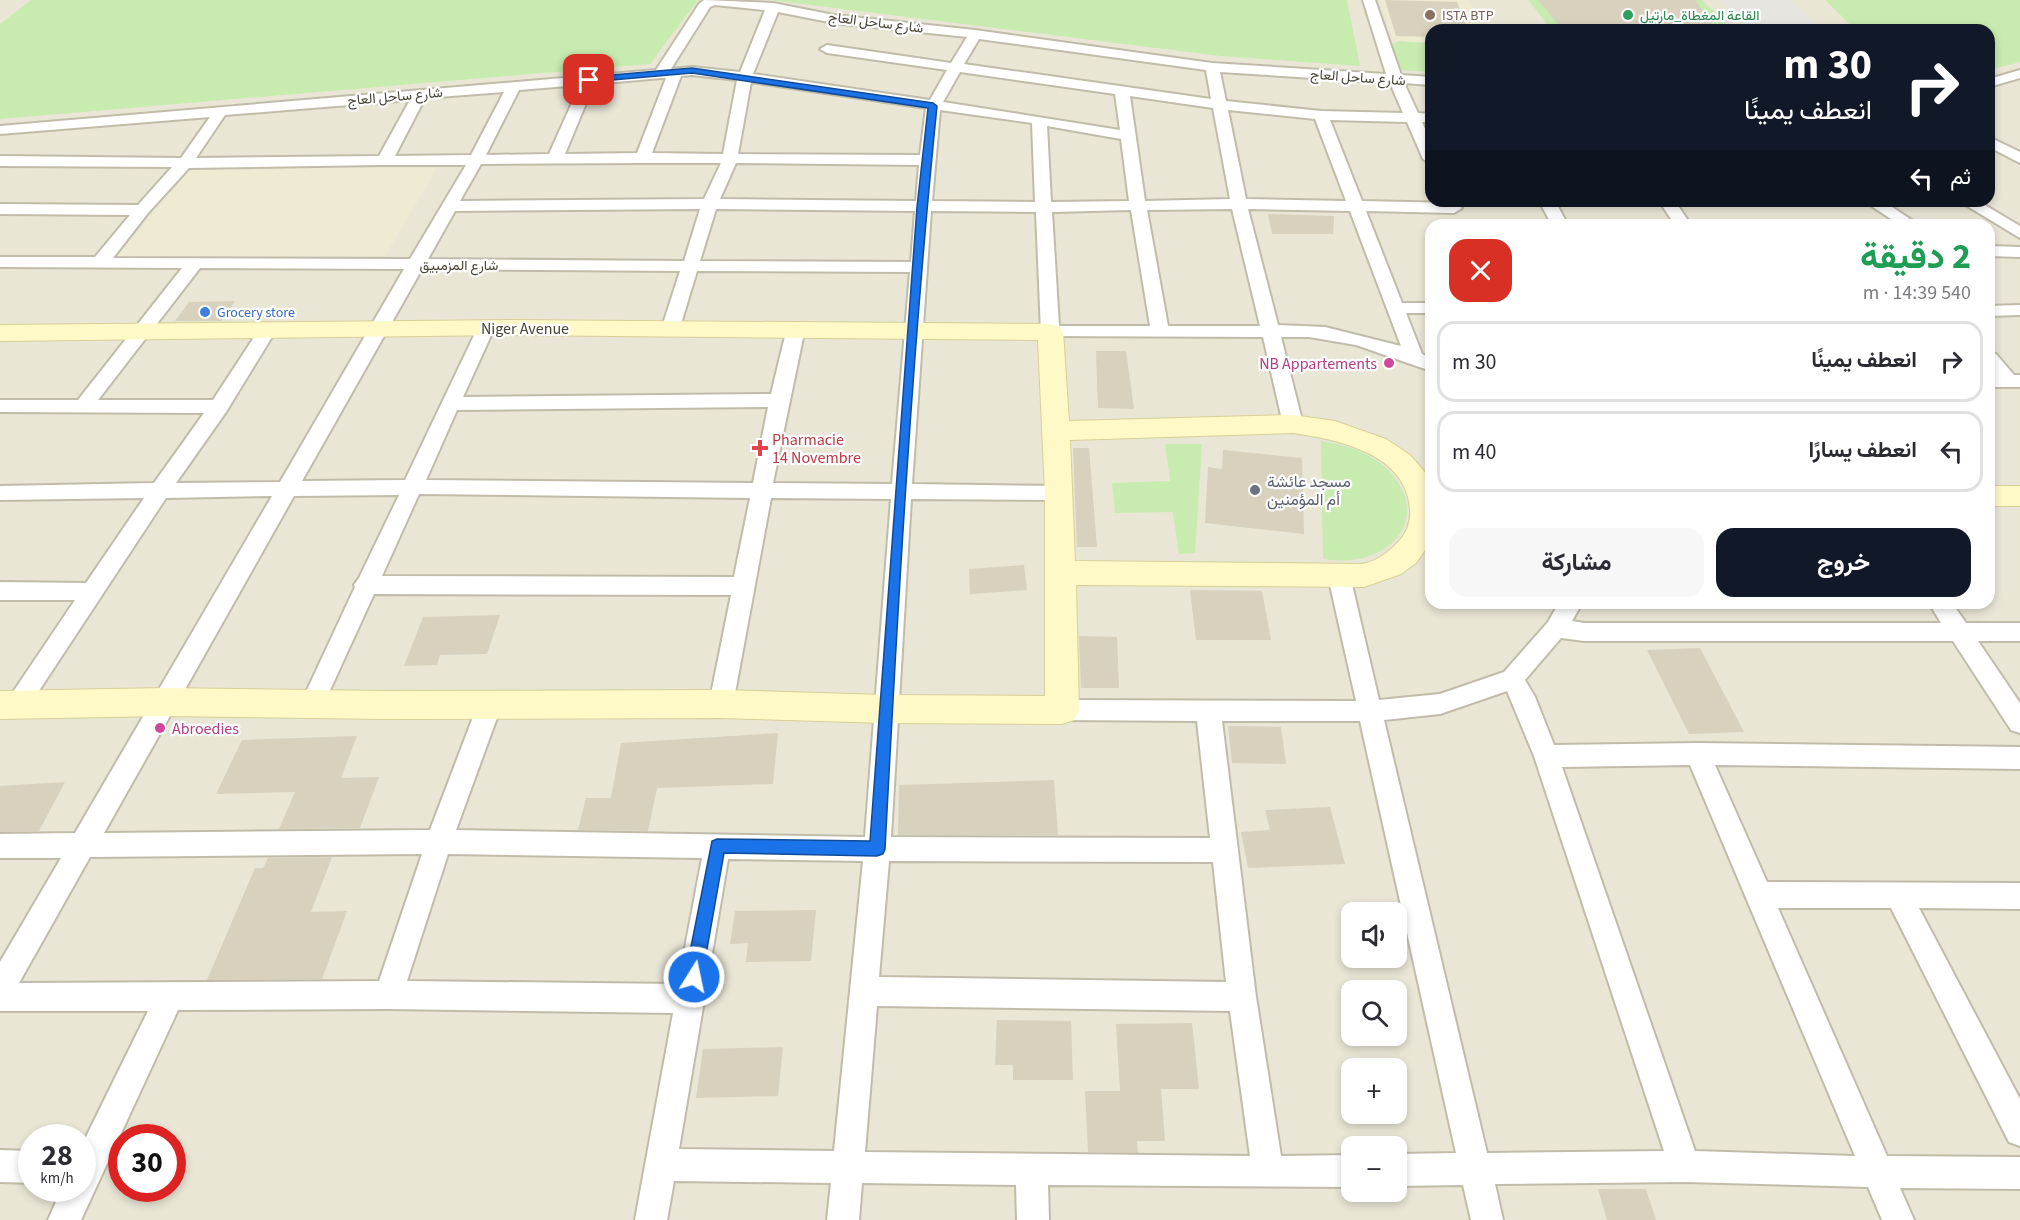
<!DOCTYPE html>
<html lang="ar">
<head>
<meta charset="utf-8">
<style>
	body { margin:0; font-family:"Source Sans 3",Vazirmatn,sans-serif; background:#f7f7f7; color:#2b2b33; direction:rtl; height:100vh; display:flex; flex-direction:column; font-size:22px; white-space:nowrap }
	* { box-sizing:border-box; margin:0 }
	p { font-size:20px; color:#7c7c81 }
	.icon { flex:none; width:33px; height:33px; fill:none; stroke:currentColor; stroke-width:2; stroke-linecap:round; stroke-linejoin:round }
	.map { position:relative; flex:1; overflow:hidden; direction:ltr }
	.drawer { position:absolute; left:1425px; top:219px; width:570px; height:390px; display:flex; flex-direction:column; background:#fff; border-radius:18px; box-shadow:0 3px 9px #0003; direction:rtl }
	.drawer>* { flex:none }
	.banner { position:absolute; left:1425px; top:24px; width:570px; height:183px; border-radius:18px; box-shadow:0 3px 9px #0003; direction:rtl; background:#111827; color:#fff; overflow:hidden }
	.controls { position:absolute; left:1341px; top:902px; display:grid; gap:12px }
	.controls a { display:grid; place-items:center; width:66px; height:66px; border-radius:12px; background:#fff; box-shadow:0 3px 9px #0003; font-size:30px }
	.speed { position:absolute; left:18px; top:1124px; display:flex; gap:12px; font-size:30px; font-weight:700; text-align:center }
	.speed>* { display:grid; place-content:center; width:78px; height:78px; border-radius:50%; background:#fff; box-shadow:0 3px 9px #0003; line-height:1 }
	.speed small { font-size:15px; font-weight:400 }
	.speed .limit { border:9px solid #d22; background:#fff; color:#111 }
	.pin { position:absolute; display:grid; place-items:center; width:51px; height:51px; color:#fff; margin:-26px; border-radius:12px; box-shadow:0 3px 9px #0006 }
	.me { position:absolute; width:66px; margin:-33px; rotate:10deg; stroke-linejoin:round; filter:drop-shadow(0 0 4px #0008) }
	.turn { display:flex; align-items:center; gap:21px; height:126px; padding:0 24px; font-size:27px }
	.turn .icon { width:78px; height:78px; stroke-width:2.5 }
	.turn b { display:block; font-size:42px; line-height:51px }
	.then { display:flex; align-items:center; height:57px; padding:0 24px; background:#0003; gap:12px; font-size:22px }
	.round { display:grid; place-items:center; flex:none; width:63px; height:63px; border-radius:18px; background:#f7f7f7 }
	.head { display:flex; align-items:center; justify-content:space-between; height:102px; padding:0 24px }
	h1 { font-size:36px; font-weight:700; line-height:45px; color:#1e9e55 }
	.button { display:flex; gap:12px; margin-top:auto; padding:12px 24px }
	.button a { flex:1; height:69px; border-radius:18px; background:#111827; color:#fff; font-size:24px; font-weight:700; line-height:69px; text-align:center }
	.button a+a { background:#f7f7f7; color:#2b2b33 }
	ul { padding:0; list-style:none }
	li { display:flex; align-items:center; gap:18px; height:81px; margin:0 12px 9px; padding:0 12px; border:3px solid #e1e1e2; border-radius:18px }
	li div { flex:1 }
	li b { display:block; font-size:22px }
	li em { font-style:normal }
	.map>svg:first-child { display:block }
	.residential { fill:#e9e6d6; fill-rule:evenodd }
	.education { fill:#efead2 }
	.green { fill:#c8ebaf }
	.parking { fill:#e6e5e0 }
	.building { fill:#d7d1bd }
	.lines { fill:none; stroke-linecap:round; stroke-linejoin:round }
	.street-casing { stroke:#c1bcaa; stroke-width:4 }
	.secondary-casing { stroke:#d8cf96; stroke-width:2 }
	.street { fill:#fff; fill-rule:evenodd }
	.secondary { fill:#fff9c8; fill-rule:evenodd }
	.route { fill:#1a73e8; stroke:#114b97; stroke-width:1.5 }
	.education-dot { fill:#8d6e63; stroke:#fff; stroke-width:2 }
	.leisure-dot { fill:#2e9e5b; stroke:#fff; stroke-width:2 }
	.shop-dot { fill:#3f7fe0; stroke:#fff; stroke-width:2 }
	.hotel-dot { fill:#d1479c; stroke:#fff; stroke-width:2 }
	.health-dot { fill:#e0444e; stroke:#fff; stroke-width:2 }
	.worship-dot { fill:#6b7280; stroke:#fff; stroke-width:2 }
	.labels { text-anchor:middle; stroke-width:4.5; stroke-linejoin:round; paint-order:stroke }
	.far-education-label { font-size:14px; fill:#785e54; stroke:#fff; text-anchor:start }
	.far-leisure-label { font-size:14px; fill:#27864d; stroke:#fff; text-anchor:start }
	.far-street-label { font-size:14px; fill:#494436; stroke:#fff }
	.far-shop-label { font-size:14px; fill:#366cbe; stroke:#fff; text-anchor:start }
	.street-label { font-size:16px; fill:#494436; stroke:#fff }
	.hotel-label { font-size:16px; fill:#b23c85; stroke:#fff; text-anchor:end }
	.health-label { font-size:16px; fill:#be3a42; stroke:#fff; text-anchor:start }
	.worship-label { font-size:16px; fill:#5b616d; stroke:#fff; text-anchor:start }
</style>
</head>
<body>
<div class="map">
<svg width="2020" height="1220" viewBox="0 0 2020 1220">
	<rect width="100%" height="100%" fill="#f5f3e8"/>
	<path class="residential" d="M0 0H2020V1220H0ZM1431 30H1989V201H1431ZM1431 225H1989V603H1431ZM1352 912H1396V957H1352ZM1352 990H1396V1035H1352ZM1352 1068H1396V1113H1352ZM32 1137H82V1188H32ZM122 1137H172V1188H122ZM1352 1146H1396V1191H1352Z"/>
	<path class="education" d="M1380 0H1469L1482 30H1431V43L1397 41 1393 39Z
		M192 168H437L385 256H117Z"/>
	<path class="green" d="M31 0H698L650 64 0 119V24Z
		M770 0H1347L1360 66 1221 56Z
		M1528 0H1702L1732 30H1552Z
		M1825 0H2020V62L1989 70V30H1856Z
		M1397 41 1431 43V72L1397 70 1391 43H1397Z
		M1321 441C1339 444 1357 448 1373 458 1417 486 1421 537 1369 556 1354 562 1338 561 1323 559Z
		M1165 444H1202L1195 553 1179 554 1173 512 1115 513 1112 483 1170 481Z"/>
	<path class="parking" d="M1722 0H1791L1823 30H1752Z"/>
	<path class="building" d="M1385 0 1457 2 1468 30H1431V37L1396 36Z
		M1538 0H1695L1713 25 1562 29Z
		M1268 214 1334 216 1333 234H1272Z
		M235 301 222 321H175L189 302Z
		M1096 351H1126L1134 409 1098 408Z
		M1073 448H1089L1097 547H1077Z
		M1223 450 1302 458 1304 534 1205 523 1208 467 1222 469Z
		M1024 565 1027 590 970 594 969 569Z
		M1190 590 1262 591 1271 640H1196Z
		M500 615 487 654 440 655 437 665 404 666 423 617Z
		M1079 636 1117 637 1119 688H1081Z
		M1700 648 1744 732 1689 734 1647 650Z
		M1228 726 1281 727 1286 764 1232 763Z
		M778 733 773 784 657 788 648 831 578 830 586 798H611L621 743Z
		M357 736 341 778 379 777 360 828 279 829 295 792 216 794 242 740Z
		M1054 780 1058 835H898L899 785Z
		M65 782 39 831 0 832V786Z
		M1330 807 1345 864 1248 868 1241 832 1270 830 1265 810Z
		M332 857 311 912 347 911 322 979 207 980 255 868H263L268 858Z
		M816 910 811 961 746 962 748 943 730 944 735 911Z
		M997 1020 1071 1021 1073 1080H1013V1065H995Z
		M1192 1023 1199 1089H1161L1165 1141H1137L1138 1153 1088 1152 1085 1091H1120L1116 1024Z
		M783 1047 778 1096 696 1098 703 1049Z
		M1598 1189H1646L1656 1220H1607Z"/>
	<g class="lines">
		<defs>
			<path id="street" d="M704 0 773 3 834 15 975 30 1212 63 1386 74 1363 0H1375L1401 75 1431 77V85L1404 83 1418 113 1431 114V122H1422L1431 142V164L1423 159 1407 122 1330 120 1362 201 1454 203 1462 208 1454 213 1366 211 1402 303H1431V313H1406L1422 354 1431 358V371L1356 345 1309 337H1281L1303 424 1300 429 1293 431 1286 429 1283 424 1263 337 1044 336 1041 332 1036 212 931 211 912 484 1059 486 1066 488 1069 493 1066 498 1059 500 911 499 891 837 1210 838 1197 721 1062 720 1053 717 1050 710 1053 703 1062 700 1356 701 1328 576 1331 570 1339 568 1347 570 1350 576 1379 700 1440 694 1504 672 1548 622 1559 603H1582L1572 621 1584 623H1941L1929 603H1952L1966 623H2020V641H1978L2020 703V733L2011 730 1953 641H1584L1561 638 1525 680 1535 697 1554 745 1698 743 2020 747V769L1715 765 1767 882 2020 883V909L1919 908 2020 1099V1146L2009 1142 1891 908H1778L1887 1156 2020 1157V1189L1900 1188 1914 1220H1882L1868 1187 1685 1182 1495 1184 1503 1220H1471L1463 1185 1396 1186V1154L1456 1153 1360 721H1222L1256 997 1281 1156 1352 1155V1187L1048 1185 1049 1220H1017L1016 1185 862 1183 859 1220H827L831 1183 674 1181 667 1220H635L673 1013 388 1009 178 1010 81 1220H48L62 1188H82V1145L148 1011H0V962L61 858H0V834L75 833 272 496 166 498 25 712 17 715 9 712 5 705 9 698 75 600H0V582L86 583 144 498 0 500V486L154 483 204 413 0 412V400H78L182 268 0 267V257H95L130 215 0 214V204L138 205 172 167 0 166V156L181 158 210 117 0 134V126L656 70 699 4ZM715 5 765 10 740 72 692 67 671 69 710 7ZM778 12 834 23 967 37 951 63 827 45 820 49 827 53 947 70 930 100 753 74ZM979 39 1206 70 1211 99 964 64ZM960 72 1115 94 1120 130 943 102ZM1220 72 1390 83 1403 113 1321 111 1226 101ZM692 75 737 80 723 154 652 153 681 76ZM661 78H666L637 153 565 154 594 84ZM751 82 926 108 920 155 738 154ZM580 85 549 154 486 155 519 90ZM504 92 471 155 395 156 425 98ZM1130 96 1213 108 1230 199 1145 201ZM410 100 379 156 196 158 225 115ZM940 110 1032 123 1035 202 932 201ZM1228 110 1315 119 1346 201 1246 199ZM1047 126 1121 139 1129 201 1051 202ZM643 163H721L704 199 460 201 481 164ZM736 163 919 165 916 201 720 199ZM379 165H466L410 259 113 258 148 213 189 168ZM700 209 684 261 428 259 455 211ZM716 209 915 211 911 262 700 261ZM1232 209 1260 326H1168L1147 210ZM1248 209 1350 211 1401 346 1325 327 1278 325ZM1131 210 1150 326H1059L1052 212ZM200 268 404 269 280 482 176 483 226 412 275 332 272 328H260L213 400H98ZM422 269 680 271 662 327 665 331H677L680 327 697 271 910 272 892 484 773 483 805 328 802 324H790L787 328 771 394 463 397 494 329 491 325H479L405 480 302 481ZM768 407 753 483 426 480 457 410ZM419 494 750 498 734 577 382 576ZM399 495 359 578 354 585 355 587 300 705 304 712 312 715 320 712 374 594 731 595 709 704 713 711 721 714 729 711 733 704 771 498 891 499 865 837 456 830 502 704 498 697 490 694 482 697 478 704 430 830 104 833 294 496ZM1507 691 1534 756 1664 1151 1487 1153 1384 720 1440 714ZM1690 765 1855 1156 1695 1151 1562 767ZM422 854 379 981 19 983 90 857ZM448 854 702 858 678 984 407 981ZM728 859 863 861 834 1151 679 1149ZM889 861 1213 862 1226 982 879 977ZM877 1006 1230 1011 1250 1156 865 1152Z
				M2020 70V78L1989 87V79Z
				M1989 137 2020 152V163L1989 147Z
				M1539 201H1555L1568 225H1552Z
				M1659 201H1675L1691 225H1675Z
				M1864 201H1883L1919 225H1900Z
				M1959 201H1978L2020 226V238Z
				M1989 246 2020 247V257L1989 256Z
				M2020 305V315L1989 316V306Z
				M1989 352 1996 354 2014 375H2020V387H1989V375H1993L1989 370Z
				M0 1150 32 1151V1183L0 1182Z"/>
			<path id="secondary" d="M510 320 1050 324 1059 326 1063 332 1069 421 1293 415 1335 421 1386 439 1410 455 1424 471 1431 483V542L1416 563 1401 574 1364 587 1076 585 1079 710 1074 720 1062 724 885 723 721 718 386 719 165 716 0 719V691L165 688 386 691 721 690 885 695 1045 696V493L1038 340 510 335 0 341V325ZM1293 433C1335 439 1401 452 1409 502 1412 517 1409 530 1399 541 1390 552 1374 563 1360 564L1075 561 1070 440Z
				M1989 486H2020V506H1989Z"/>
		</defs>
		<use href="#street" class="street-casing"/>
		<use href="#secondary" class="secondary-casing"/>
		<use href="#street" class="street"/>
		<use href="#secondary" class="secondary"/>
	</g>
	<path class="route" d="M692 68 933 103 937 106C912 352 898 601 885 849L883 854 877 856 724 853 702 977 700 983 694 986 688 983 685 977 712 841 717 839 870 841 917 207 928 108 692 73 589 82 585 80 589 77Z"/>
	<circle class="education-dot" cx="1430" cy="15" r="6"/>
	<circle class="leisure-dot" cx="1628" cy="15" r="6"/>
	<circle class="shop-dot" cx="205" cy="312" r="6"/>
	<g class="hotel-dot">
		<circle cx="1389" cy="363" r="6"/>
		<circle cx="160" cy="728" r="6"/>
	</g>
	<path class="health-dot" d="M757 439h6v6h6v6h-6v6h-6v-6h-6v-6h6z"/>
	<circle class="worship-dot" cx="1255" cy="490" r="6"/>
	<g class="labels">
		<g class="far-education-label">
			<text x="1442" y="20">ISTA BTP</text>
		</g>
		<g class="far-leisure-label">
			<text x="1640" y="20">القاعة المغطاة_مارتيل</text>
		</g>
		<g class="far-street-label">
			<text transform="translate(876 22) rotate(7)" y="5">شارع ساحل العاج</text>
			<text transform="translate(1358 77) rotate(4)" y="5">شارع ساحل العاج</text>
			<text transform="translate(395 96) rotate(-5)" y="5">شارع ساحل العاج</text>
			<text x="459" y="270">شارع المزمبيق</text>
		</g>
		<g class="far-shop-label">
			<text x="217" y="317">Grocery store</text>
		</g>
		<g class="street-label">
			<text x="525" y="334">Niger Avenue</text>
		</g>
		<g class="hotel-label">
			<text x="1377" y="369">NB Appartements</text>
			<text x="172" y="734" text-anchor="start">Abroedies</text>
		</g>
		<g class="health-label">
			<text x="772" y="445">Pharmacie<tspan x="772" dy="18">14 Novembre</tspan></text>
		</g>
		<g class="worship-label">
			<text x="1267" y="487">مسجد عائشة<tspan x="1267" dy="18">أم المؤمنين</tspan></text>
		</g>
	</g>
</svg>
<div class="controls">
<a><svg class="icon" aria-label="sound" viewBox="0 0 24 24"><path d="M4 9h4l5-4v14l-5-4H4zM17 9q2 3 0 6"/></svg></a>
<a><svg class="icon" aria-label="search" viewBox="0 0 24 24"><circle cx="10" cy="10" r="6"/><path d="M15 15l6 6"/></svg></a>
<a>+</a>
<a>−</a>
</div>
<div class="speed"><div>28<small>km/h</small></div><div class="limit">30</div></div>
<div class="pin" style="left:589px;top:80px;background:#d93025"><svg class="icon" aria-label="arrive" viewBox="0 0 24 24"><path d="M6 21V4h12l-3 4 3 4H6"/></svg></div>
<svg class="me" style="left:694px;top:977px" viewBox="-20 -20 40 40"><circle r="17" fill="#1a73e8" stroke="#fff" stroke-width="3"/><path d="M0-11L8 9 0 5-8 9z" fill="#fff"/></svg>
<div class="banner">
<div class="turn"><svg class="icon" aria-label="right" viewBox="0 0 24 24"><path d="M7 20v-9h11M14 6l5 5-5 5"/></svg><div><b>30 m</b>انعطف يمينًا</div></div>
<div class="then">ثم<svg class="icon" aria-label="left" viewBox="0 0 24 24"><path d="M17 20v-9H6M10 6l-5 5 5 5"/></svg></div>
</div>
<section class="drawer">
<div class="head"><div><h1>2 دقيقة</h1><p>540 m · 14:39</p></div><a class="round" style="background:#d93025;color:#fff"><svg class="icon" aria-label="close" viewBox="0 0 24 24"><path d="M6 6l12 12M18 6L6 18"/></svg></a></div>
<ul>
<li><svg class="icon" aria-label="right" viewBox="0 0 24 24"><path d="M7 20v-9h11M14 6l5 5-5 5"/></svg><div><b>انعطف يمينًا</b></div><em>30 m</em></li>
<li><svg class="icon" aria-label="left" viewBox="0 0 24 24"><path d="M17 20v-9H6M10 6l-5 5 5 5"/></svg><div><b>انعطف يسارًا</b></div><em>40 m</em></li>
</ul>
<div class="button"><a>خروج</a><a>مشاركة</a></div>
</section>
</div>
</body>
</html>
